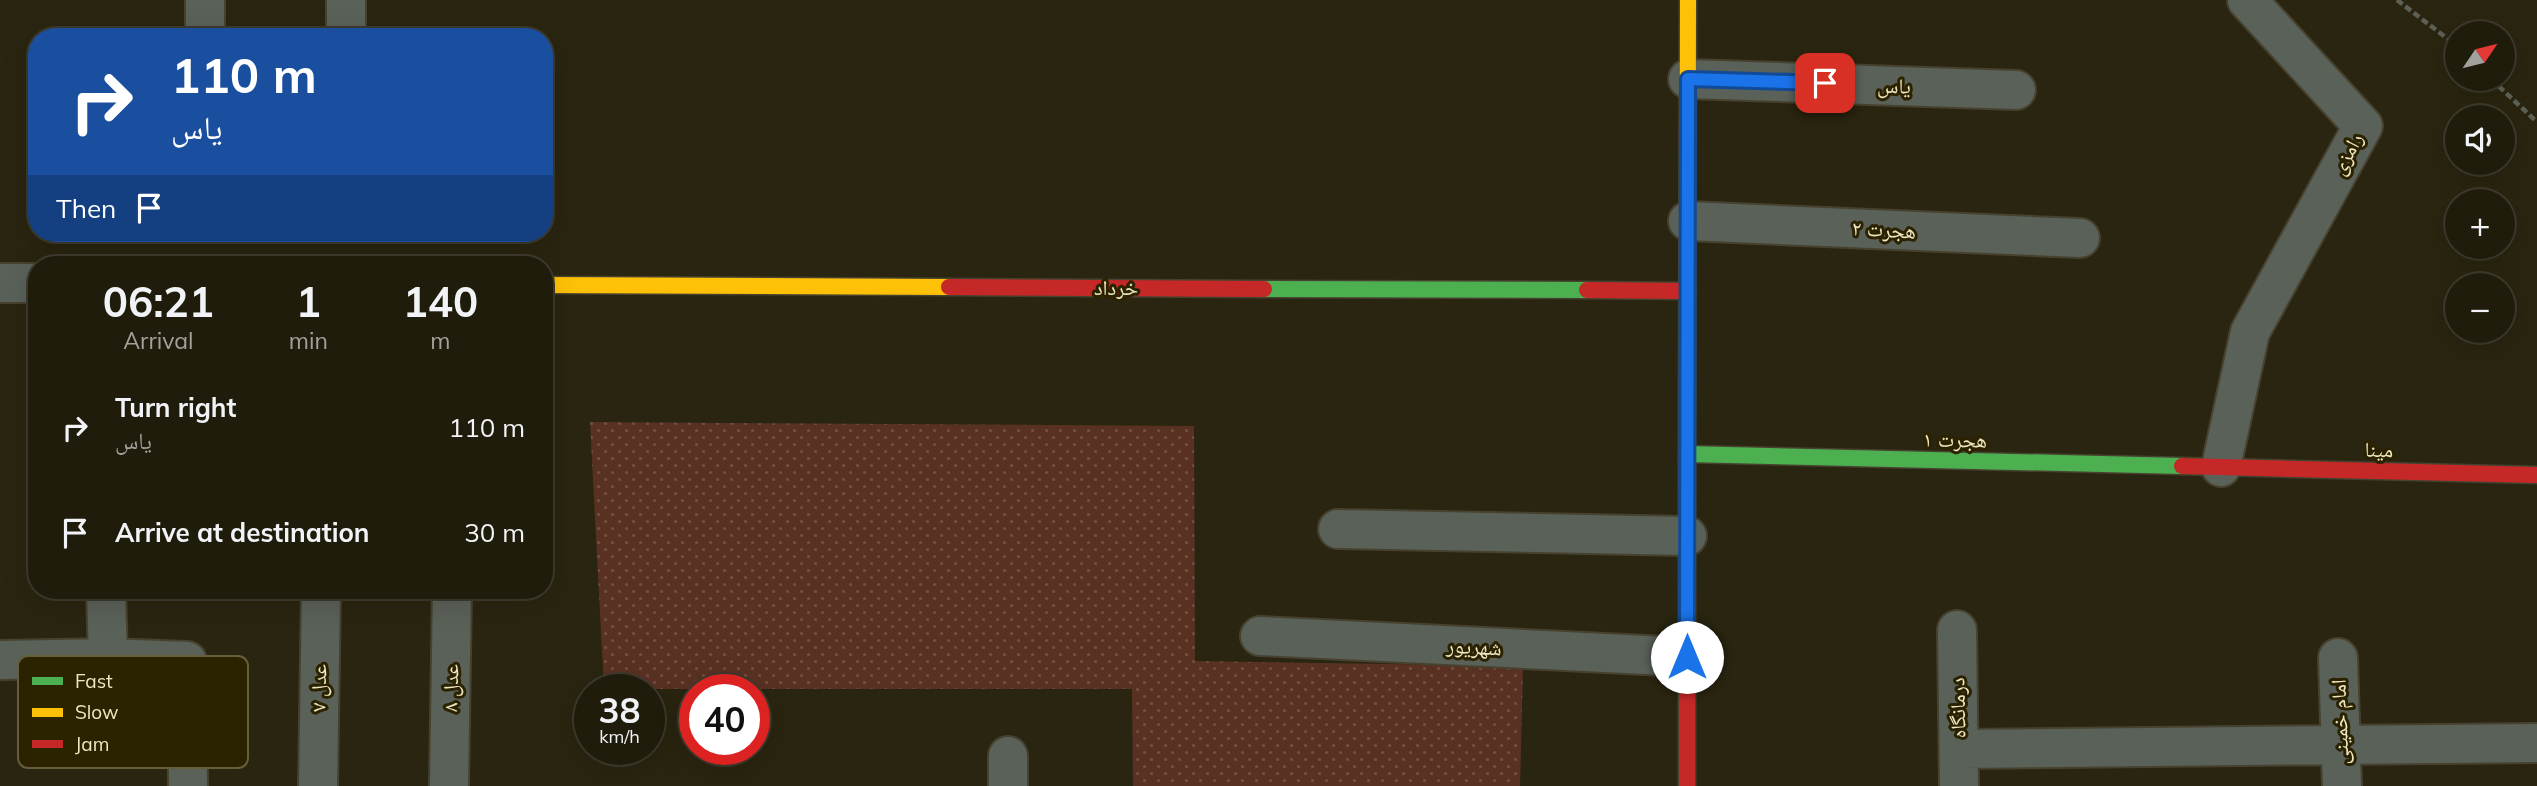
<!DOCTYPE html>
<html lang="en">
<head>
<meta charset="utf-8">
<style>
	body { margin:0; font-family:Mulish,"Noto Naskh Arabic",sans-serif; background:#2d291a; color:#f1f3f6; height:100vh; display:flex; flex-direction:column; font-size:26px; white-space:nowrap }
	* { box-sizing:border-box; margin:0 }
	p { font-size:23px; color:#a2a19d }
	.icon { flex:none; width:38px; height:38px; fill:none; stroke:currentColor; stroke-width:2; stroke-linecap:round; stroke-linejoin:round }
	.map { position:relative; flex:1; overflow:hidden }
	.side { position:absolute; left:28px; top:256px; width:525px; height:343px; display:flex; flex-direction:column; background:#201c0c; border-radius:28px; box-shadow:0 7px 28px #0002,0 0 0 2px #3d3a2d }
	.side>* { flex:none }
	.hud { position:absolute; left:28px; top:28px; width:525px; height:214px; border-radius:28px; box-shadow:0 7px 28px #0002,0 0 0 2px #3d3a2d; background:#1a4fa0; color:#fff; overflow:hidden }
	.needle { width:46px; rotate:55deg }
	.tools { position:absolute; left:2445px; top:21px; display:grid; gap:14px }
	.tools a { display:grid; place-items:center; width:70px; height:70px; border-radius:50%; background:#201c0c; box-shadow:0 7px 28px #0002,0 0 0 2px #3d3a2d; font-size:35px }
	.speed { position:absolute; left:574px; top:674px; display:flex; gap:14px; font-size:35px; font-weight:700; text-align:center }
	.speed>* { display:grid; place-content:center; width:91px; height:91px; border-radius:50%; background:#201c0c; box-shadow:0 7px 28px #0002,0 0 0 2px #3d3a2d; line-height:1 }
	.speed small { font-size:18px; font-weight:400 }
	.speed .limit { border:10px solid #d22; background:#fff; color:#111 }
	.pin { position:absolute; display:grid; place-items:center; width:60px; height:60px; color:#fff; margin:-30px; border-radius:14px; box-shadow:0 4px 10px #0006 }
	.me { position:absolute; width:77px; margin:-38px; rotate:0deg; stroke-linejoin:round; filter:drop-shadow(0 0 5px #0008) }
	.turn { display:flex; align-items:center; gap:24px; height:147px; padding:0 28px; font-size:32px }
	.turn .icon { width:91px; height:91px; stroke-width:2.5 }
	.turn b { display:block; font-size:49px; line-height:60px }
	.then { display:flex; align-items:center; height:66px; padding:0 28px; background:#0003; gap:14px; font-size:26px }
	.eta { display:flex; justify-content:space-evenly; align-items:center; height:119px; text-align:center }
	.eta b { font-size:42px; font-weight:700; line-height:49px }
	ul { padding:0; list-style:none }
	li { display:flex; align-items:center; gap:21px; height:105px; padding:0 28px }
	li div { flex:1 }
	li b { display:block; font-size:26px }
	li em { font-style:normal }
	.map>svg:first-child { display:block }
	.grass { fill:url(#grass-dots) }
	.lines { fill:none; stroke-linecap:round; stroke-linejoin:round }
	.street-casing { stroke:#47422f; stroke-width:42 }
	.fast-casing { stroke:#47422f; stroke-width:19 }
	.slow-casing { stroke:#47422f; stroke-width:19 }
	.jam-casing { stroke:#47422f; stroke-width:19 }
	.path { stroke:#5c6055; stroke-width:4.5; stroke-dasharray:7 3.5; stroke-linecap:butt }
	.street { stroke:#5a6159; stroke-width:38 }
	.fast { stroke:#4caf50; stroke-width:16 }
	.slow { stroke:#ffc107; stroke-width:16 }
	.jam { stroke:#c62828; stroke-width:16 }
	.route-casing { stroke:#114b97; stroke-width:18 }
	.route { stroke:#1a73e8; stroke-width:12 }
	.labels { text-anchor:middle; stroke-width:6; stroke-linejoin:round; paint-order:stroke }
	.street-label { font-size:21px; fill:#eee6c3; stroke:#2b2200 }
	.key { fill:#2b2200; stroke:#665d3a; stroke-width:2 }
	.key-label { font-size:19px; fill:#eee6c3 }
</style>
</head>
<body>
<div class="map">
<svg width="2537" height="786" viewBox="0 0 2537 786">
	<defs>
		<pattern id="grass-dots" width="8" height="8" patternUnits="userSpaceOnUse" patternTransform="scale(1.75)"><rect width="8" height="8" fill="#593123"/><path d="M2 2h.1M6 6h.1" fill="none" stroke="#714f41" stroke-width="1.8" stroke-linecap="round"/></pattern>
	</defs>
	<rect width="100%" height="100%" fill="#2a2510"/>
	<path class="grass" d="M590 422 1194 426 1195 661 1523 666 1520 786H1133L1132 689H604Z"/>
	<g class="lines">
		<defs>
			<path id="street" d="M205 0V37
				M346 0V37
				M1688 79 2016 90
				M1688 221 2080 238
				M0 283H37
				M2221 467 2250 332 2363 126 2247 0
				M1338 529 1687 536
				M106 590 108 658
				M1957 630 1959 786
				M1260 636 1687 657
				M2338 658 2342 786
				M0 660 108 658 187 661 188 786
				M1959 749 2537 743
				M318 786 321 590
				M449 786 452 590
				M1008 786V756"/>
			<path id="fast" d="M1264 289 1587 290
				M1687 454 2182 466"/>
			<path id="slow" d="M544 285 949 287
				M1687 459 1688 0"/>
			<path id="jam" d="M949 287 1264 289
				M1587 290 1688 291
				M2182 466 2537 475
				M1687 786V459"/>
		</defs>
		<use href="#street" class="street-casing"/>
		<use href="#fast" class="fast-casing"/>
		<use href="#slow" class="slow-casing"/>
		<use href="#jam" class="jam-casing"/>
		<path class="path" d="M2397 0 2457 46
			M2491 79 2537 122"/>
		<use href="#street" class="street"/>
		<use href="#fast" class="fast"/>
		<use href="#slow" class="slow"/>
		<use href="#jam" class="jam"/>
	</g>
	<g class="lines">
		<defs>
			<path id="route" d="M1687 657 1688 79 1825 83"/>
		</defs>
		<use href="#route" class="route-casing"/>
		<use href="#route" class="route"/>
	</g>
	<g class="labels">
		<g class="street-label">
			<text transform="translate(1894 86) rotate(2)" y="7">یاس</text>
			<text transform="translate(2347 154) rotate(-62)" y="7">رامزی</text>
			<text transform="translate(1884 230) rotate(3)" y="7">هجرت ۲</text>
			<text x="1116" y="295">خرداد</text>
			<text transform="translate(1955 440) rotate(1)" y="7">هجرت ۱</text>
			<text transform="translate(2379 450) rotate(1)" y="7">مینا</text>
			<text transform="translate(1474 647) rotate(3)" y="7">شهریور</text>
			<text transform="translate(319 688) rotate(-89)" y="7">عدل ۷</text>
			<text transform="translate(451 688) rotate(-89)" y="7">عدل ۸</text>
			<text transform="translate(1958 708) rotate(-91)" y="7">درمانگاه</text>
			<text transform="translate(2340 722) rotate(-92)" y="7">امام خمینی</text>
		</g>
	</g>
	<rect x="18" y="656" width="230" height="112" rx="10" class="key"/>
	<rect x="32" y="677" width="31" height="8" fill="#4caf50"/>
	<rect x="32" y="708" width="31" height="9" fill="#ffc107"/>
	<rect x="32" y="740" width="31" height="8" fill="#c62828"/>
	<g class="key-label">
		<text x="75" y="688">Fast</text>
		<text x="75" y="719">Slow</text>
		<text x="75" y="751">Jam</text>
	</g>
</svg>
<div class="tools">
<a><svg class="needle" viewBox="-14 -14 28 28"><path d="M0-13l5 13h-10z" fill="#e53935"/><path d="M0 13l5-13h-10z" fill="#a2a19d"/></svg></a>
<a><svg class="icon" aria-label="sound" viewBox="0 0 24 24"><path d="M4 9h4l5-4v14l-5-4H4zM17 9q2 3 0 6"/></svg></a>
<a>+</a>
<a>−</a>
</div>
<div class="speed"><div>38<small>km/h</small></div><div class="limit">40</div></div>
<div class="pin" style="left:1825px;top:83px;background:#d93025"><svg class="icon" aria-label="arrive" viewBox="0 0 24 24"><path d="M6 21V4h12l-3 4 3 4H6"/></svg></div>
<svg class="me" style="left:1687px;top:657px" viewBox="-20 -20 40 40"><circle r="19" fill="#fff"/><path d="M0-13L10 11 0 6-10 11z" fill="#1a73e8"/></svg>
<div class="hud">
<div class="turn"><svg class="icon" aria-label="right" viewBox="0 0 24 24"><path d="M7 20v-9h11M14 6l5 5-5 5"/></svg><div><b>110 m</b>یاس</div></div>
<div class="then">Then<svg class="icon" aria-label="arrive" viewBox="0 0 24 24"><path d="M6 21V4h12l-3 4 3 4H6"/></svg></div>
</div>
<section class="side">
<div class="eta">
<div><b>06:21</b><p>Arrival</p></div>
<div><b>1</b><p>min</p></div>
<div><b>140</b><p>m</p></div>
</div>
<ul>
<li><svg class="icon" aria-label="right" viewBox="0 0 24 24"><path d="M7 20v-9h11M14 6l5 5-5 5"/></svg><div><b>Turn right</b><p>یاس</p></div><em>110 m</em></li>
<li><svg class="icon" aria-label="arrive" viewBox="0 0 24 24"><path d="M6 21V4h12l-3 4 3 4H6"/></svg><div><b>Arrive at destination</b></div><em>30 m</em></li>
</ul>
</section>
</div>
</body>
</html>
